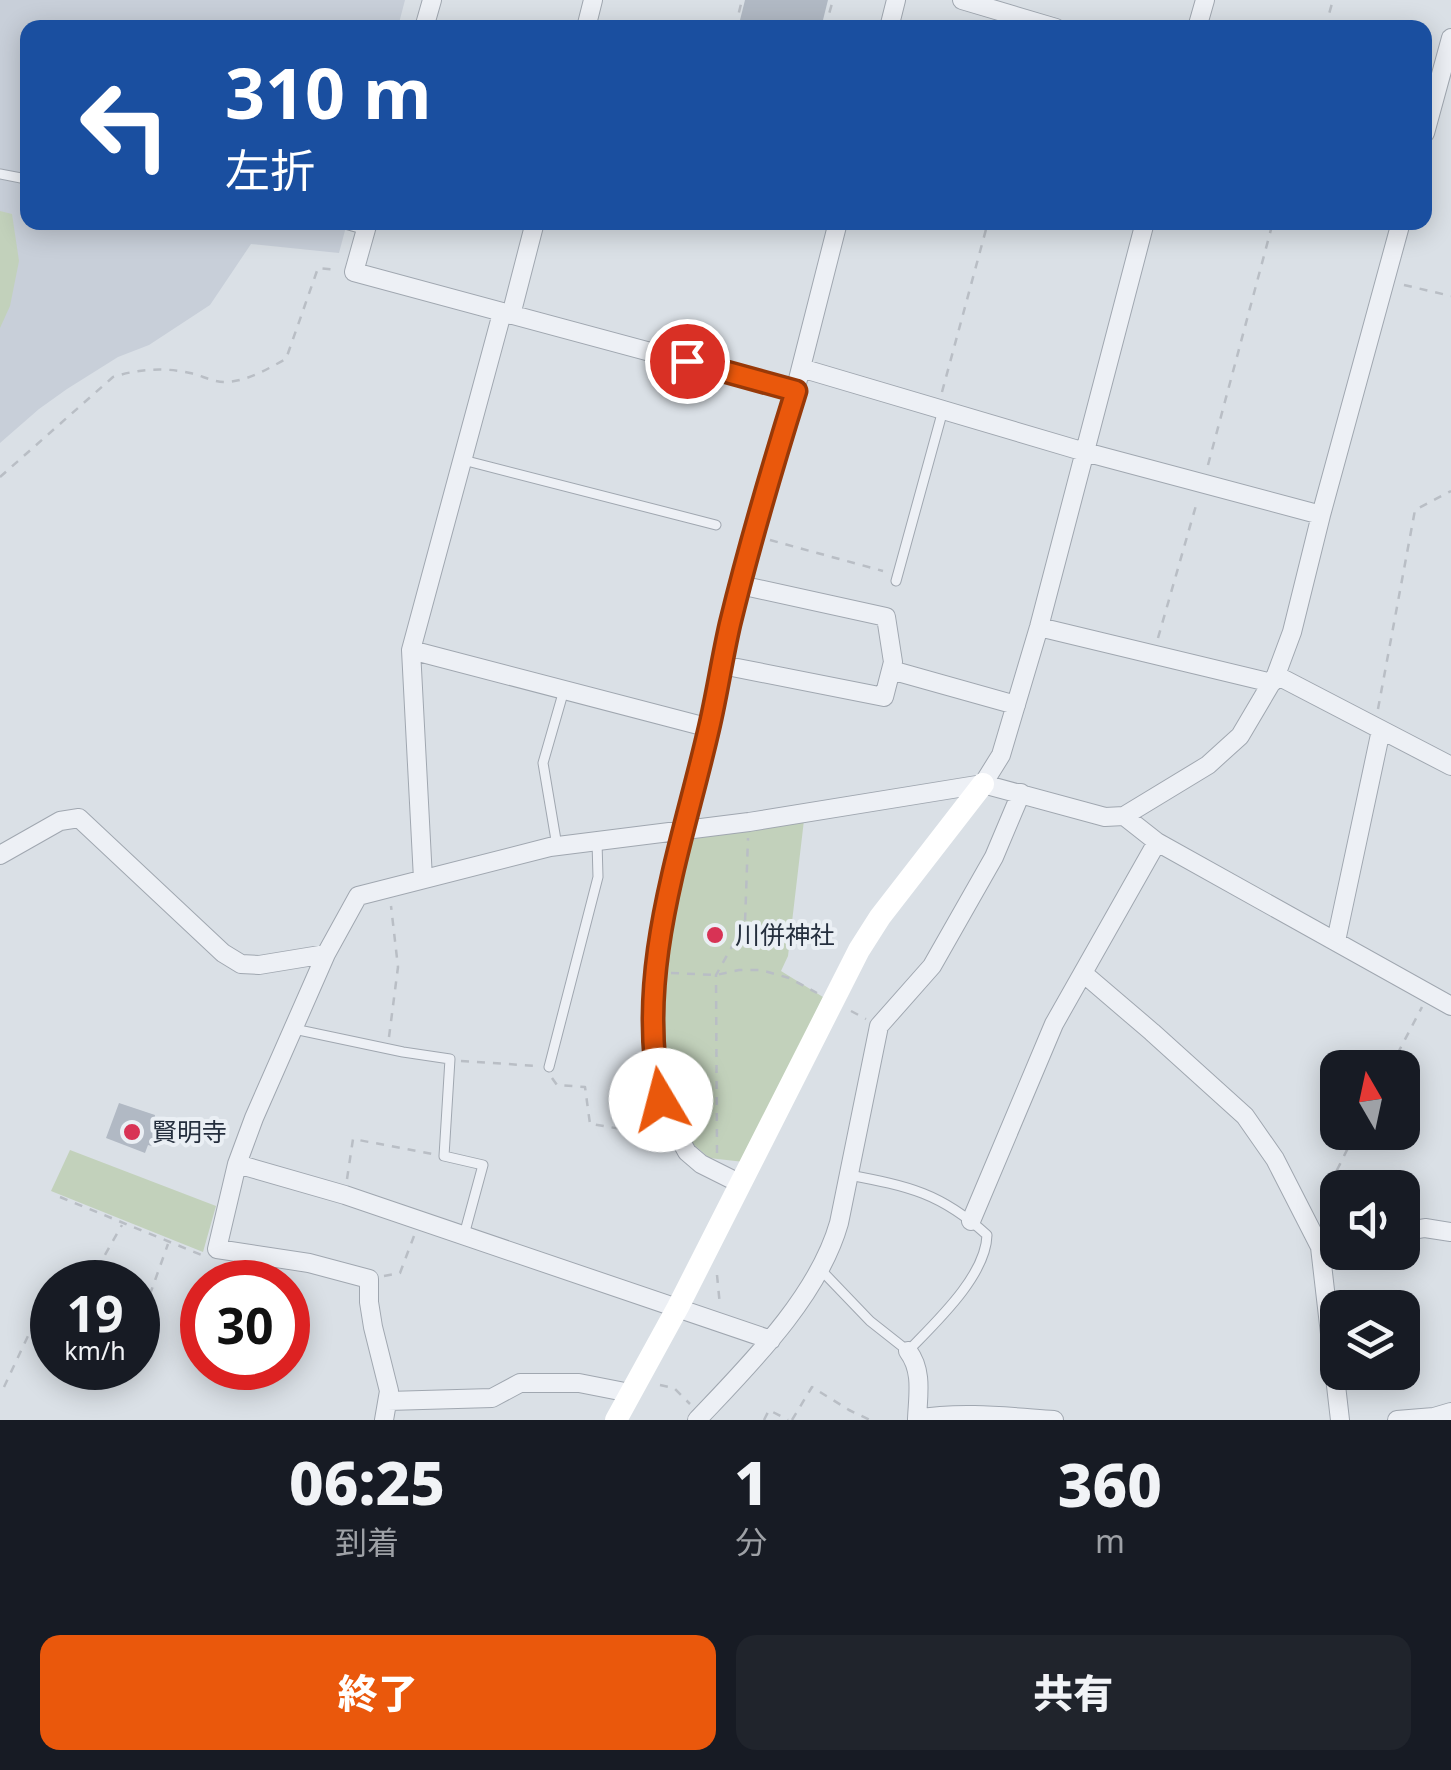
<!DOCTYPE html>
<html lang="ja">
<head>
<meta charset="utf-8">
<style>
	body { margin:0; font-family:"Noto Sans","Noto Sans JP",sans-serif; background:#20242c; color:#f1f3f6; height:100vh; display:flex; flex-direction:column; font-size:38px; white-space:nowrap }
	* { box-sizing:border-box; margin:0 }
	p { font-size:32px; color:#9ea1a6 }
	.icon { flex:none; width:55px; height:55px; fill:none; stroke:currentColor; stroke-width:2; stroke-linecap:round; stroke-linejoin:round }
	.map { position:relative; height:1420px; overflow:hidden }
	.sheet { display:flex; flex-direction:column; background:#171b24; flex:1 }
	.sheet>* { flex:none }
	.guide { position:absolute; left:20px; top:20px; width:1412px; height:210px; border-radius:20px; box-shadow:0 5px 25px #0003; background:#1a4fa0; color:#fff; overflow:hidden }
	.needle { width:65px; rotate:351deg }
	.buttons { position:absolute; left:1320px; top:1050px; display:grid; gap:20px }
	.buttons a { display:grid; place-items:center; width:100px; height:100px; border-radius:20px; background:#171b24; box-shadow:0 5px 25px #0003; font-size:50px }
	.speed { position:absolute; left:30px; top:1260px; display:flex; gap:20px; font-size:50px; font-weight:700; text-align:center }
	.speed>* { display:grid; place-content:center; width:130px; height:130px; border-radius:50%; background:#171b24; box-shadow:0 5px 25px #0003; line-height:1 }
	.speed small { font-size:25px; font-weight:400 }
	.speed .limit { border:15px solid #d22; background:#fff; color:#111 }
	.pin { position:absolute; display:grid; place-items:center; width:85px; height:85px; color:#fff; margin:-42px; border:5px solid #fff; border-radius:50%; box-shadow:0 2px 10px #0007 }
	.me { position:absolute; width:110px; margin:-55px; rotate:352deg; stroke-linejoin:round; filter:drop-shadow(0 0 8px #0008) }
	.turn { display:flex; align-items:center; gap:35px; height:210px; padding:0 40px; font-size:45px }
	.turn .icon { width:130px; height:130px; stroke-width:2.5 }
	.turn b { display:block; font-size:70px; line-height:85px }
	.eta { display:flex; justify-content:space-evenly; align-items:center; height:170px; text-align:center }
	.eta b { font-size:60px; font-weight:800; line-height:70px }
	.button { display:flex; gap:20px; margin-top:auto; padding:20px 40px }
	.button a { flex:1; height:115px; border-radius:20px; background:#ea580c; color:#fff; font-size:40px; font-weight:800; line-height:115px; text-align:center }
	.button a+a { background:#20242c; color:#f1f3f6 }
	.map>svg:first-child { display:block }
	.built { fill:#c8cfd9 }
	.green { fill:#c2d1bb }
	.building { fill:#b1b9c4 }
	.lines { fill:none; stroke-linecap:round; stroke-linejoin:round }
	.lane-casing { stroke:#a0a7b0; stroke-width:11 }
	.street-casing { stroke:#a0a7b0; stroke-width:20 }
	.path { stroke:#b9bec5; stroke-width:2.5; stroke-dasharray:8 8; stroke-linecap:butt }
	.lane { stroke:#edf0f5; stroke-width:9 }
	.street { stroke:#edf0f5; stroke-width:18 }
	.secondary { stroke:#fff; stroke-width:22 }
	.route-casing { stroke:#983908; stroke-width:25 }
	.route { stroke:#ea580c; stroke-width:18 }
	.poi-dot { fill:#d83355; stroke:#eaeff4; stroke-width:4 }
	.labels { text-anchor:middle; stroke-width:8; stroke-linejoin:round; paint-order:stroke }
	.poi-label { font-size:25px; fill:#242e3d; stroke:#eaeff4; text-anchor:start }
</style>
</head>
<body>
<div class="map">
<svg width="1451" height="1420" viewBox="0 0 1451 1420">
	<rect width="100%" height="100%" fill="#dae0e6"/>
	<path class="built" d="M0 0H405L398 27 28 28V222L347 223 339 253 251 244 210 305 149 345 118 357 67 389 39 409 0 443Z"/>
	<path class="green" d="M0 211 12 214 19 261 10 306 0 328Z
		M804 820 788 956 781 971 823 997 744 1162 709 1158 691 1142 673 1117 662 1079 664 956 686 841 693 835Z
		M70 1150 216 1206 203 1252 51 1191Z"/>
	<path class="building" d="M745 0H828L821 28H738Z
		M119 1103 155 1115 154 1124 159 1126 152 1146 148 1145 145 1153 106 1138Z"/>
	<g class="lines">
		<defs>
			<path id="lane" d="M0 174 21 178
				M338 222 366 230
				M463 460 716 525
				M896 581 943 410
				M557 846 543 763 564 690
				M294 1029 403 1052 450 1059 444 1156 483 1165 464 1235
				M549 1067 598 877 597 842
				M821 1270 870 1321 908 1351C935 1323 986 1276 987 1235 941 1193 908 1186 849 1175"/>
			<path id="street" d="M962 0 1056 28
				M424 28 432 0
				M586 28 593 0
				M889 28 896 0
				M1197 28 1205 0
				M1425 133 1451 38
				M368 222 354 272 795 391
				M511 315 535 222
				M801 368 1085 452 1321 515
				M1039 627 1272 683
				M411 650 710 728
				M722 665 884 697 893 662 886 617 740 585
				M891 670 1016 705
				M1276 675 1451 766
				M983 784 1001 755 1039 627 1145 222
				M1124 816 1157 842 1451 1006
				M0 855 60 821 79 818 223 953 241 964 259 965 326 954
				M423 879 411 650 502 313
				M1336 941 1381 730
				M1083 973 1152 1032 1245 1116 1275 1159 1320 1247 1340 1420
				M237 1164 345 1195 771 1340
				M741 1184 701 1164 687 1152 666 1114 655 1072V972L673 869 710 728 730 626 760 512 795 391 838 222
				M971 1221 1054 1024 1157 842
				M1402 1232 1425 1228 1451 1232
				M908 1351C923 1371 918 1395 917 1419 961 1411 1010 1417 1054 1420
				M388 1401 492 1398 520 1383H579L630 1393
				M384 1420 389 1391 373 1327 369 1302V1279L309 1263 217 1249 237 1164 254 1118 326 954 358 896 550 847 749 822 983 784 1105 817 1124 816 1208 765 1240 736 1276 675 1292 632 1321 515 1401 222
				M697 1420C749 1365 818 1297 839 1223L879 1026 932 966 994 857 1021 793
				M1397 1420 1434 1417 1451 1412"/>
		</defs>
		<use href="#lane" class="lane-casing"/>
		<use href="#street" class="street-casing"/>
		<path class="path" d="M735 28 742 0
			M825 28 833 0
			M1325 28 1333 0
			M1404 285 1451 296
			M942 392 988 222
			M1208 465 1273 222
			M0 477 113 377C138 369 164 367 190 373 203 376 215 383 228 382 250 380 267 369 286 359L318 268 338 270
			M770 540 883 571
			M1158 638 1197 502
			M1378 709 1415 510 1451 491
			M671 973 716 975 739 970H761L789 978 817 993
			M851 1011 866 1019
			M389 1037 398 967 391 906
			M461 1061 538 1066
			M1390 1068 1422 1007
			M552 1078 557 1085 585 1087 590 1124C606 1126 645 1134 657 1132
			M717 1153 716 975 745 923 748 838
			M347 1179 353 1139 433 1154
			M60 1197 204 1256
			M1323 1216 1330 1184 1356 1132
			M717 1275 720 1306
			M384 1276 400 1273 414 1236
			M54 1282C62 1264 80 1267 98 1267L122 1225
			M139 1325 168 1244
			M660 1385 674 1388 690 1404
			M4 1387 52 1285
			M764 1420 769 1410 788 1420
			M792 1420 812 1387 849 1410 870 1420"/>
		<use href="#lane" class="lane"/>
		<use href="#street" class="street"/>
		<path class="secondary" d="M616 1420 678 1307 859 950 880 917 983 784"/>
	</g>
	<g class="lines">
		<defs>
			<path id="route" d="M661 1100C634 974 681 850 709 728 717 694 722 659 730 624 749 546 772 468 796 391L687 361"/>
		</defs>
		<use href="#route" class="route-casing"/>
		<use href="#route" class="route"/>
	</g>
	<g class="poi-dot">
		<circle cx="715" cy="935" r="10"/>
		<circle cx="132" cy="1132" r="10"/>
	</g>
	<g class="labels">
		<g class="poi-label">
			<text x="735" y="944">川併神社</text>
			<text x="152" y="1141">賢明寺</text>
		</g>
	</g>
</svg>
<div class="buttons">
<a><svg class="needle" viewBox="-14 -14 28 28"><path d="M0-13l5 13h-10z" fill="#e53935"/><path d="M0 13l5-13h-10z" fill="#9ea1a6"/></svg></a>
<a><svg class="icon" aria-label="sound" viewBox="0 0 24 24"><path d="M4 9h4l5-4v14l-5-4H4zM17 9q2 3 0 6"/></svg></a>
<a><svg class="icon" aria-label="layers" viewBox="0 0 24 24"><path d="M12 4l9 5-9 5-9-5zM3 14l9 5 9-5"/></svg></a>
</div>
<div class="speed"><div>19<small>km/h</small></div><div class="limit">30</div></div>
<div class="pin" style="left:687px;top:361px;background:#d93025"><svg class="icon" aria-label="arrive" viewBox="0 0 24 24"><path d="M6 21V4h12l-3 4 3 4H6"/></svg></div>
<svg class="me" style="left:661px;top:1100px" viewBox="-20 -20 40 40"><circle r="19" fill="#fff"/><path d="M0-13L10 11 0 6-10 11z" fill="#ea580c"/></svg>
<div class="guide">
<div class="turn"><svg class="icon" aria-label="left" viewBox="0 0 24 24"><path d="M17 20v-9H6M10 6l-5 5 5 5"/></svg><div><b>310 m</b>左折</div></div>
</div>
</div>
<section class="sheet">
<div class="eta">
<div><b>06:25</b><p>到着</p></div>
<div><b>1</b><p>分</p></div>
<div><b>360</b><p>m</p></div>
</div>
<div class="button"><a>終了</a><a>共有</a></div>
</section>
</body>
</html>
